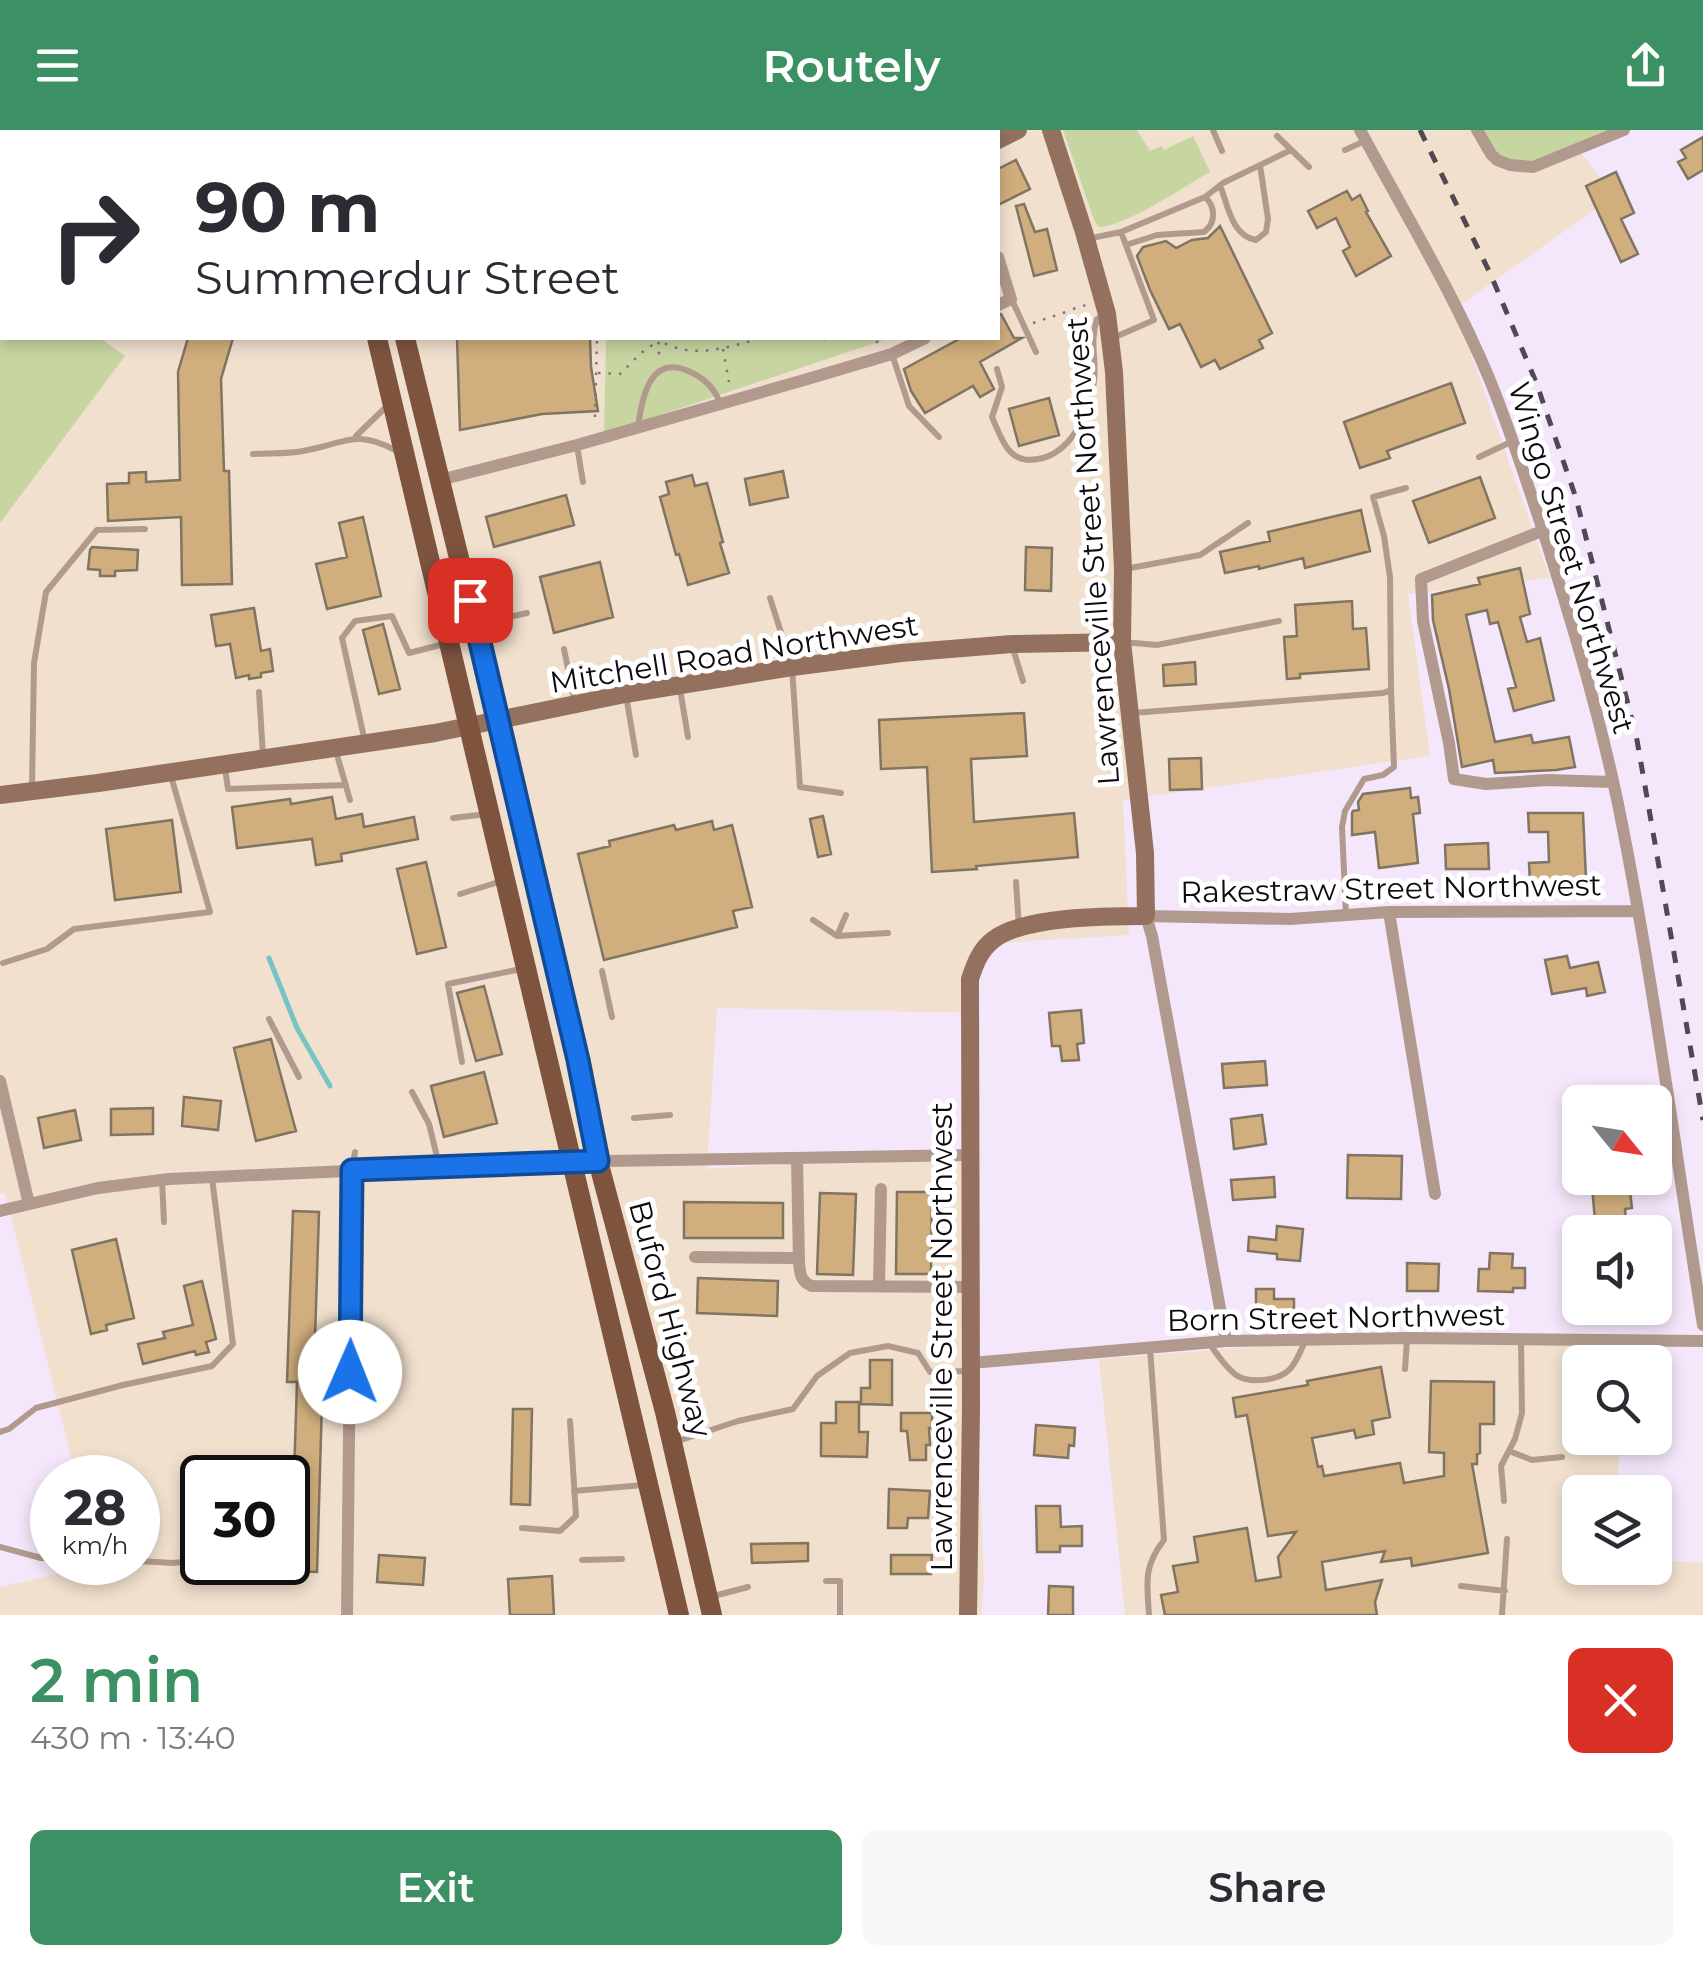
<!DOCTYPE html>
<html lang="en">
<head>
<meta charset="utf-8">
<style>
	body { margin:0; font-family:Montserrat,sans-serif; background:#f7f7f7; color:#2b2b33; height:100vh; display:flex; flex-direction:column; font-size:38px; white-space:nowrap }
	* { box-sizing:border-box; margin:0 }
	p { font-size:32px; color:#7c7c81 }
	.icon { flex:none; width:55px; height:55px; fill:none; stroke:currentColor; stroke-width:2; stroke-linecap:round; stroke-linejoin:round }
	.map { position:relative; height:1485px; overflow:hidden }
	.sheet { display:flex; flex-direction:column; background:#fff; flex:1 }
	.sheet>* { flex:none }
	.guide { position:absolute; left:0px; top:0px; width:1000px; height:210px; box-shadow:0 5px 15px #0003; background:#fff; color:#2b2b33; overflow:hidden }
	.needle { width:65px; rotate:120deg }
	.buttons { position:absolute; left:1562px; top:955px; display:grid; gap:20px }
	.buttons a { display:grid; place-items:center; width:110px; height:110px; border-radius:15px; background:#fff; box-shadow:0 5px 15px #0003; font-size:50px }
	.speed { position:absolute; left:30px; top:1325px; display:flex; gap:20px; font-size:50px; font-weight:700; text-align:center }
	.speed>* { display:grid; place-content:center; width:130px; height:130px; border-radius:50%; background:#fff; box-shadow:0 5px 15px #0003; line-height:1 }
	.speed small { font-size:25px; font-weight:400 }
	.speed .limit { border:5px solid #111; border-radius:15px; background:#fff; color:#111 }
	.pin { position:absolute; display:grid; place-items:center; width:85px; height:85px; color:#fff; margin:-42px; border-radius:20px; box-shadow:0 5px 15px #0006 }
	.me { position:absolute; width:110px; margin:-55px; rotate:1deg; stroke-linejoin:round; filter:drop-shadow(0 0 8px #0008) }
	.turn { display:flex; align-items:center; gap:35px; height:210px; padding:0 30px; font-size:45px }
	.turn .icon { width:130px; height:130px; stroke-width:2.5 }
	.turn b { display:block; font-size:70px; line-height:85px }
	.round { display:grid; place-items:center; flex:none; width:105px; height:105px; border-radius:15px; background:#f7f7f7 }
	.summary { display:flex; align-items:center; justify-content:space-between; height:170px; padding:0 30px }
	h1 { font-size:60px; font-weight:600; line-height:75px; color:#3c9164 }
	.button { display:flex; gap:20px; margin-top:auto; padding:20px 30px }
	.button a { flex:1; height:115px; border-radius:15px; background:#3c9164; color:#fff; font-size:40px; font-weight:600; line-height:115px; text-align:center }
	.button a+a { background:#f7f7f7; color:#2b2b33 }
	header { display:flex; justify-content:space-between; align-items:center; height:130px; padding:0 30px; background:#3c9164; color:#fff; font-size:45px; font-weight:600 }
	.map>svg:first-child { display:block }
	.commercial { fill:#f1e0ce; fill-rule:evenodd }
	.green { fill:#c7d5a1 }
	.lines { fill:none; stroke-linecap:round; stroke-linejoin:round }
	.stream { stroke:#77c4c4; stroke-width:5 }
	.building { fill:#d0ae7d; stroke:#817462; stroke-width:2.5 }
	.path { stroke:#7d7581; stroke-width:2.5; stroke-dasharray:2.5 8; stroke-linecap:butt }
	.lane { stroke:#b2998d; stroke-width:6 }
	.street { stroke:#b2998d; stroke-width:12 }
	.secondary { stroke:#94705f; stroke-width:18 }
	.primary { stroke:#7e543f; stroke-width:20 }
	.rail { stroke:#4f4953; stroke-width:5; stroke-dasharray:12 12; stroke-linecap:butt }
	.route-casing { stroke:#114b97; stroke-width:25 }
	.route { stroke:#1a73e8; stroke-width:18 }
	.labels { text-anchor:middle; stroke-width:10; stroke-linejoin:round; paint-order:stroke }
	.street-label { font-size:30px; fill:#0e0a10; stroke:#fff }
</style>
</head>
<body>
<header><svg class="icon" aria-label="menu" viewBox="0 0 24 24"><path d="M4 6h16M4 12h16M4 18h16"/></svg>Routely<svg class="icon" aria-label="share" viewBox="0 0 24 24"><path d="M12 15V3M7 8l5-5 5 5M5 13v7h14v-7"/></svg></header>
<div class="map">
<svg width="1703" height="1485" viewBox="0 0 1703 1485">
	<rect width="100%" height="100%" fill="#f5e7fb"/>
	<path class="commercial" d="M41 0H666L665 2H40Z
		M951 0H1564L1614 66 1455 179 1550 448 1408 464 1430 626 1123 670 1129 805 981 814 976 883 717 878 707 1039 968 1022 984 1450 981 1485H0V1457L97 1435V1433L138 1432V1348L76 1347 5 1063 0 1064V59L2 56V208H606L605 304 890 208H998V2H952ZM202 1348H288V1432H202Z
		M1623 1210V1232H1580V1308H1620L1617 1362H1580V1438H1655V1430L1703 1433V1485H1125L1099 1229 1263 1216Z"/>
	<path class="green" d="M1063 0H1137L1150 21 1162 16 1164 20 1193 6 1210 42C1183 57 1127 96 1099 97L1094 90Z
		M1477 0H1624L1533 37 1510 35Z
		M2 193V208H100L125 226 0 393V196Z
		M606 208H890L604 304Z"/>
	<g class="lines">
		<path class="stream" d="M269 828 297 898 330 956"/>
	</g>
	<path class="building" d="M1703 7V40L1688 49 1678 32 1686 28 1681 20Z
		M1016 30 1030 59 998 75V39Z
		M1616 42 1634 83 1621 89 1638 124 1621 132 1586 56Z
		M1347 61 1352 70 1360 65 1368 81 1366 82 1391 126 1356 146 1343 121 1350 117 1336 88 1317 98 1308 81Z
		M1024 74 1035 102 1047 99 1057 140 1034 146 1016 76Z
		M1220 96 1272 203 1259 210 1263 218 1220 239 1215 230 1201 237 1180 194 1169 199 1150 160 1137 126 1143 117 1166 111 1176 118 1192 110 1208 108Z
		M1001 184 1014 208H1022L980 232 994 259 980 267 973 256 925 283 911 261 904 239 961 208H998V185Z
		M188 208H233L221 249 224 341H229L232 454 182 455 181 387 108 391 107 354 129 353V343L146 342V352L180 350 178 242Z
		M457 208H590L591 237 598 281 542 284 460 300Z
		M1451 253 1465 293 1387 321 1390 328 1360 338 1344 292Z
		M1049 268 1059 305 1019 316 1009 279Z
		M783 341 788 367 750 375 745 349Z
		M692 345 695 356 707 353 723 412 720 413 729 443 688 455 679 424 676 425 660 367 669 364 666 352Z
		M1480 347 1495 388 1429 413 1413 371Z
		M566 365 574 395 494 417 486 387Z
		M1361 380 1370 421 1305 438 1303 428 1259 439V436L1225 443 1220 422 1270 411 1268 402Z
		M363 387 381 466 327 479 316 434 347 427 339 393Z
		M92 417 138 420 137 440 115 441V446H100V440L88 439 90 420Z
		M1026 417 1052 418 1051 461 1025 460Z
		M600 432 613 487 554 503 540 447Z
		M1520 438 1530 484 1520 487 1527 512 1540 508 1554 570 1514 581 1508 559 1516 557 1498 492 1490 494 1487 480 1466 485 1495 612 1531 605 1533 613 1569 607 1575 637 1556 640 1495 643 1493 630 1462 637 1449 559 1433 490 1432 465 1480 454 1478 448Z
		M1352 471 1353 499 1366 498 1369 539 1300 544V548L1287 549 1284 507 1297 506 1295 475Z
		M254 478 261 521 270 519 273 541 261 543V547L249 549V545L236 548 230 514 216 516 211 485Z
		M383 494 400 559 379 564 363 500Z
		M1195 532 1196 554 1164 556 1163 535Z
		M1024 583 1027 626 971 629 974 692 1074 683 1078 727 976 736 977 739 932 742 927 637 881 639 879 590Z
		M1201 628 1202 659 1170 660 1169 629Z
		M1410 658 1411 668 1418 667 1420 683 1413 684 1418 733 1379 738 1375 702 1352 705V683L1353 681 1359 680 1358 672 1363 664Z
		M332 667 336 689 362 684 364 697 414 687 418 709 341 724 342 731 316 735 312 709 237 718 232 677 290 669 291 674Z
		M1528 683H1583L1586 749 1530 751 1529 733 1549 732 1548 702H1529Z
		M823 686 831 724 818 727 810 689Z
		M172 690 181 762 115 770 106 699Z
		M712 691 714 700 732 695 752 777 733 781 737 797 604 830 578 724 610 716 609 711 674 695 676 700Z
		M1488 713 1489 739H1446L1445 715Z
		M426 732 446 817 417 824 397 739Z
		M1567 826 1570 838 1598 832 1605 862 1587 866 1586 858 1552 864 1545 830Z
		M484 856 502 924 476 931 457 863Z
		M1081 880 1084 913 1077 914 1079 930 1062 931 1060 916H1052L1049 883Z
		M271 909 296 1001 256 1011 234 918Z
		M1265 931 1267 955 1224 958 1222 934Z
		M484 942 497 993 444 1007 431 956Z
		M184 967 221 971 218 1000 182 996Z
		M153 978V1004L111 1005V979Z
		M75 980 81 1010 44 1018 38 988Z
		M1262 985 1266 1014 1234 1019 1231 989Z
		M1348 1025 1402 1026 1401 1069 1347 1068Z
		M1274 1047 1275 1067 1233 1070 1231 1050Z
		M1629 1053 1632 1078 1625 1079 1627 1102H1596L1592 1056Z
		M897 1062H932L931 1144H896Z
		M820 1063 856 1064 853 1145 817 1144Z
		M684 1072 783 1073V1108H684Z
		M293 1081 319 1082 313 1270 322 1271 317 1442 291 1441 297 1252H287Z
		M1277 1096 1303 1099 1300 1131 1277 1129V1124L1248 1121 1249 1107 1276 1110Z
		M116 1109 134 1188 106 1195 107 1200 91 1204 72 1120Z
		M1490 1123 1513 1124 1512 1138H1525V1158H1513V1162L1478 1161 1479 1139H1489Z
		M1407 1133 1439 1134 1438 1161H1407Z
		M698 1148 778 1151 777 1186 697 1183Z
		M202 1151 216 1209 206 1212 209 1222 196 1225 195 1221 143 1234 138 1214 165 1208 163 1202 193 1195 184 1156Z
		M1256 1159H1274V1169H1294V1185H1256Z
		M870 1230H892V1275L861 1274V1258H870Z
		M1381 1237 1390 1287 1372 1291 1374 1304 1356 1308 1354 1300 1312 1308 1318 1337 1322 1336 1324 1346 1400 1333 1404 1353 1444 1346V1323L1429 1322 1431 1251 1494 1252V1294H1480V1323L1477 1324V1334H1472L1488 1423 1412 1436 1411 1428 1381 1432 1385 1421 1322 1432 1326 1460 1382 1450 1375 1472 1377 1485H1165L1161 1465 1178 1462 1173 1436 1198 1432 1194 1407 1247 1398 1256 1451 1281 1447 1278 1427 1296 1402 1268 1406 1247 1285 1236 1287 1233 1268 1308 1255 1307 1251Z
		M836 1272H859V1302H868L867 1327 821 1326V1293H836Z
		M513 1279H532L530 1375 511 1374Z
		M901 1283H932V1298H929L930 1315H926V1330H910L907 1301H901Z
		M1036 1295 1075 1298 1074 1316 1069 1315 1068 1328 1034 1325Z
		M889 1359 930 1361 928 1388H908L907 1398H888Z
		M1036 1376H1060L1061 1397 1082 1396V1416H1060V1422H1037Z
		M808 1413V1431L752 1433 751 1414Z
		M379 1425 425 1428 423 1455 377 1452Z
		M891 1425H932L931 1444H891Z
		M552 1446 554 1485H510L508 1449Z
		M1049 1456 1073 1457V1485H1048Z"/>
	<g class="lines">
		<path class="path" d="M729 0 735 2
			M774 0 775 2
			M799 0V2
			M848 0 849 2
			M696 2 699 0
			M905 2 914 0
			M1073 179 1086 175
			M1033 193 1066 182
			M656 208C688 231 726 218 761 208
			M825 208 828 217
			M866 208 877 212 889 208
			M659 212 657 218 661 228
			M723 219 729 252
			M598 243 620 244 641 223 658 211
			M595 287 597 208"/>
		<path class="lane" d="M152 0V2
			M1213 0 1222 21
			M1277 6 1309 37
			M1345 20 1365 11
			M1220 55C1228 76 1232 106 1256 110L1266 102 1268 89 1260 35
			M1087 109 1121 102 1205 67 1223 53 1291 20
			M1126 115 1157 105 1204 102C1216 93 1216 77 1205 67
			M1012 170 1036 222
			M1113 208 1154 190 1121 102
			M892 224 909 276 939 307
			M997 239 1002 257 992 287C1002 309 1008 335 1038 329 1071 324 1091 281 1094 251 1097 228 1089 214 1097 189L1106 184
			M638 296C642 269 649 226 686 240 703 247 712 255 720 272
			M356 306 386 277
			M577 316 583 352
			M253 324C269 323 287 324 303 321 345 314 354 298 397 321
			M1479 327 1511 312
			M1125 439 1200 425 1248 393
			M770 468 792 537 800 657 841 663
			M479 494 527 483
			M1123 512 1157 515 1279 491
			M564 519 575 573
			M1013 519 1023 551
			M680 559 688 607
			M259 562 263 625
			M626 565 636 625
			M1133 583 1383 563 1391 560 1390 447 1384 406 1373 367 1406 358
			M365 612 342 508 355 491 392 486 409 523 444 514
			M335 618 350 670
			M225 638 228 659 346 655
			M32 657 34 533 46 462 97 400 145 399
			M453 688 487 684
			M1016 752 1019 797
			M460 764 502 751
			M1346 785 1342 697 1345 681 1364 649 1383 645 1394 637 1391 560
			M813 790 837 806 888 803
			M837 806 846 785
			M3 833 47 819 74 799 210 782 171 646
			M602 841 612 887
			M269 889 299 947
			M462 932 448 854 521 839
			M412 962 429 994 439 1035
			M634 988 670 985
			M352 1039 355 1022
			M162 1050 164 1092
			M1209 1213C1217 1224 1225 1237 1236 1245 1249 1254 1279 1251 1290 1239 1297 1232 1301 1219 1306 1210
			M1405 1239 1407 1210
			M0 1302 9 1299 36 1278 123 1255 212 1236 233 1214 212 1048
			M678 1311 738 1291 793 1279 817 1246 850 1223 888 1216 918 1223 930 1242 970 1241
			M1509 1321 1532 1330 1562 1327
			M574 1361 643 1355
			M1504 1371 1501 1336 1515 1309 1522 1283 1521 1210
			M522 1398 560 1401 576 1386 570 1291
			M0 1417 41 1428H52
			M582 1430 622 1429
			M138 1431 173 1433 202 1430
			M826 1451H840V1485
			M1461 1456 1505 1461
			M710 1467 748 1457
			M1149 1485C1147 1453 1143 1437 1164 1410L1150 1218
			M1502 1485 1507 1409"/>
		<path class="street" d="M956 0 957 2
			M1360 0C1404 82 1453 162 1489 248 1510 299 1527 352 1544 404 1572 493 1599 583 1618 674 1653 846 1675 1021 1703 1195
			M1477 0 1491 24 1497 30 1510 35 1533 37 1624 0
			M52 2 54 0
			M0 78 2 74
			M998 127 1011 169 998 175
			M440 350 577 315 804 250 892 224 925 208
			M1542 401 1421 449 1423 491 1449 613 1454 649 1486 654 1548 650 1613 652
			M1389 782 1435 1064
			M0 951 29 1074
			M797 1028 799 1133C800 1144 801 1152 812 1156L970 1157
			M0 1081 98 1058 169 1049 544 1032 970 1025
			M695 1127 799 1128
			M879 1156 881 1059
			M1226 1211 1152 806 1146 786 1290 789 1389 782 1637 781
			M971 1233 1226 1211 1408 1208 1703 1211
			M347 1485 352 1039"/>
		<path class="secondary" d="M998 10 1018 0
			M0 665 98 653 435 603 625 564 792 537 901 523 1012 514 1122 512
			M968 1485 971 1279 970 849C975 834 980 820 993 810 1023 786 1108 786 1146 786L1145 723 1122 512 1123 439 1114 242 1107 184 1084 102 1051 0"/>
		<path class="primary" d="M329 0 330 2
			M358 0V2
			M377 208 679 1485
			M405 208 499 591 578 930 598 1031 665 1282 712 1485"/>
		<path class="rail" d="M1420 0 1490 143 1536 252 1576 368 1637 610 1703 990"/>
	</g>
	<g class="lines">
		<defs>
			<path id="route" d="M350 1242 352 1040 598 1031 578 930 470 470"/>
		</defs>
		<use href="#route" class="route-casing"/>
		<use href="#route" class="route"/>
	</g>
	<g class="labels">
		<g class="street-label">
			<text transform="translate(1093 421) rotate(-94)" y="10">Lawrenceville Street Northwest</text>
			<text transform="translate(1571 428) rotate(73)" y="10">Wingo Street Northwest</text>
			<text transform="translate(734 524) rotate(-9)" y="10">Mitchell Road Northwest</text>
			<text transform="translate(1391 759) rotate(-1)" y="10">Rakestraw Street Northwest</text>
			<text transform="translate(1336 1188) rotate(-1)" y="10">Born Street Northwest</text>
			<text transform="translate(670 1189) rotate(75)" y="10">Buford Highway</text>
			<text transform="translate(942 1207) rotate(-90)" y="10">Lawrenceville Street Northwest</text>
		</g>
	</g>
</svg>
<div class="buttons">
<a><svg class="needle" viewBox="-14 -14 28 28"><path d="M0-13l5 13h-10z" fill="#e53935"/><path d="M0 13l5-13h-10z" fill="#7c7c81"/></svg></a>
<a><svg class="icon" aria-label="sound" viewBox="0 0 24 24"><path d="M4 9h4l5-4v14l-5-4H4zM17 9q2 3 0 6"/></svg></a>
<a><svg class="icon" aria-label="search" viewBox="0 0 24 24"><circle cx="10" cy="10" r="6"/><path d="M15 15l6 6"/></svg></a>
<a><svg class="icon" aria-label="layers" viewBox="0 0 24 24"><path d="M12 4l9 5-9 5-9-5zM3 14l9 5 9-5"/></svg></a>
</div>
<div class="speed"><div>28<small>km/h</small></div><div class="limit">30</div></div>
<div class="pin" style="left:470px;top:470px;background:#d93025"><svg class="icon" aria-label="arrive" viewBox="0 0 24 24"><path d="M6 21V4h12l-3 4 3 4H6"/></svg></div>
<svg class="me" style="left:350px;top:1242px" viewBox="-20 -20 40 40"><circle r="19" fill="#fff"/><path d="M0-13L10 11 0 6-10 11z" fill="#1a73e8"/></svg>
<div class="guide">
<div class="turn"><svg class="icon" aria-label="right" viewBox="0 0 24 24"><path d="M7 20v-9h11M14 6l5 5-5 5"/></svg><div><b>90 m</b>Summerdur Street</div></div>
</div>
</div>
<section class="sheet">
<div class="summary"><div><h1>2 min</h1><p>430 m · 13:40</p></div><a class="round" style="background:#d93025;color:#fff"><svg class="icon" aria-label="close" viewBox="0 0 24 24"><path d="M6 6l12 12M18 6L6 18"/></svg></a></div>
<div class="button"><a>Exit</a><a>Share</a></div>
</section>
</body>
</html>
